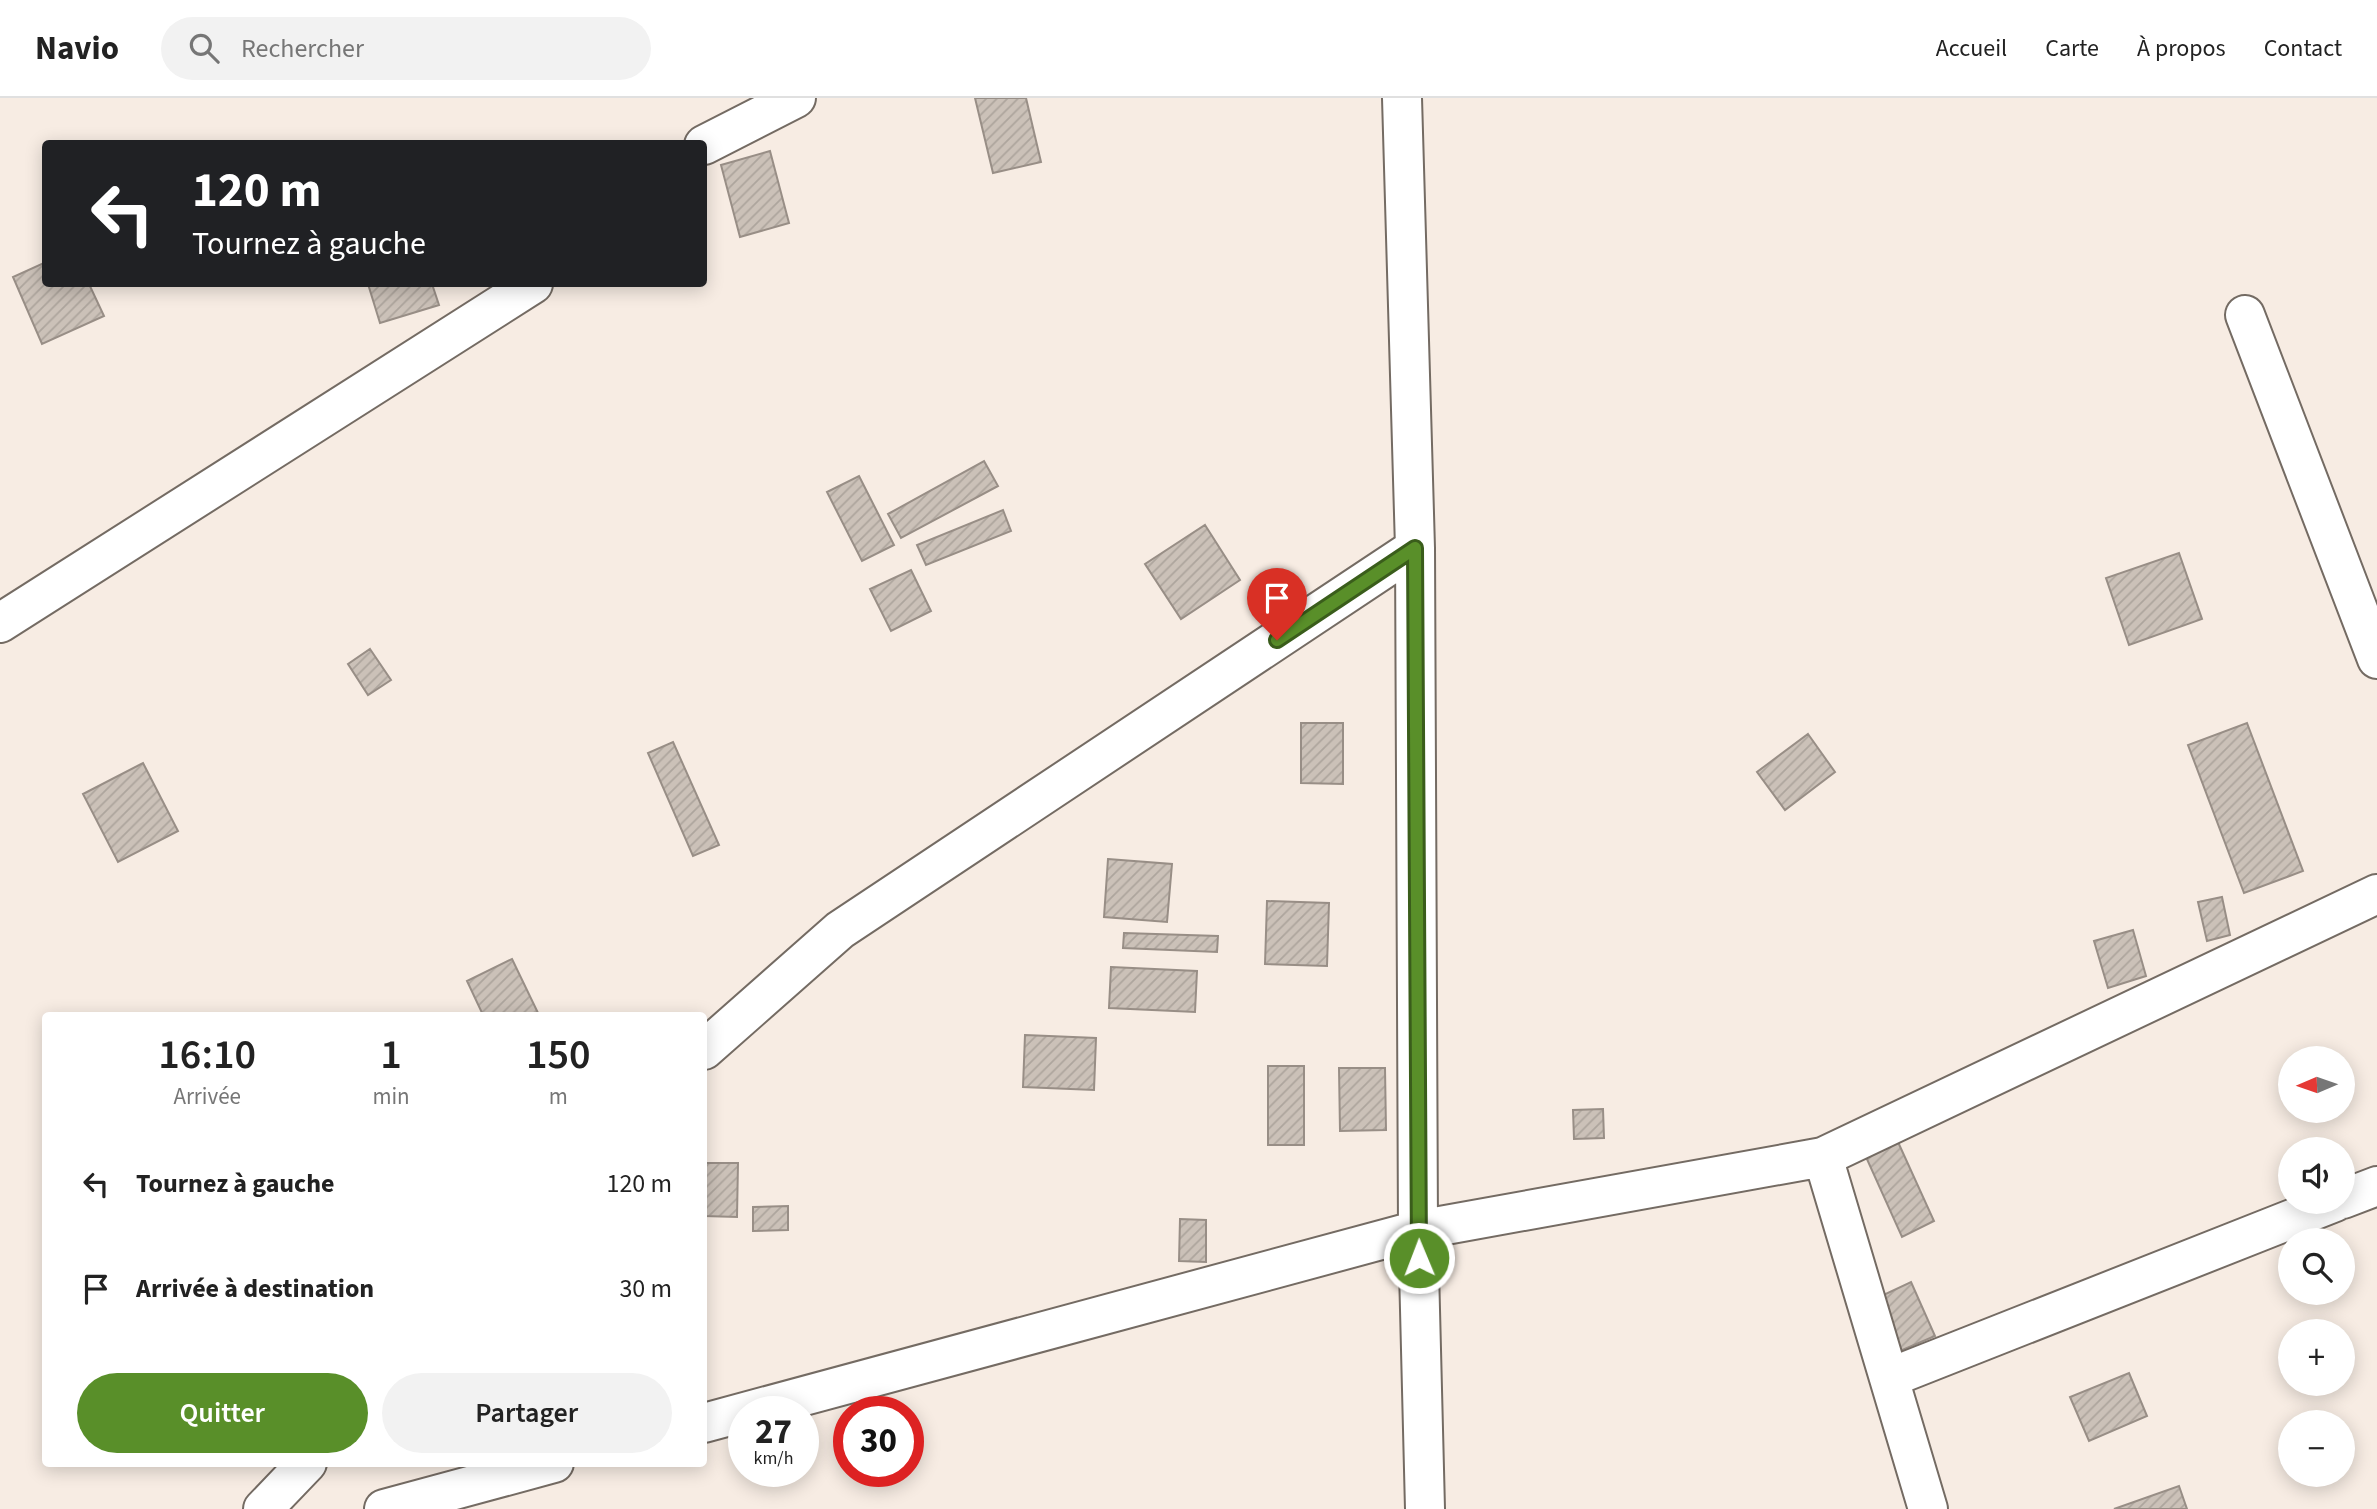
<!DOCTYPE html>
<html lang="fr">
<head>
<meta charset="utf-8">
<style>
	body { margin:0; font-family:"Source Sans 3",sans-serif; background:#f2f2f2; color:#222; height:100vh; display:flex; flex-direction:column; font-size:26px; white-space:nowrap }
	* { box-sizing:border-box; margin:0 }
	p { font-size:23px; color:#767676 }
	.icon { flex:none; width:38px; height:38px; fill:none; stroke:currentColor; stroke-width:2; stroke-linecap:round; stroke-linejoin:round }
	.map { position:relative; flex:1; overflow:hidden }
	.details { position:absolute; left:42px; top:914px; width:665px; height:455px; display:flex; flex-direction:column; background:#fff; border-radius:7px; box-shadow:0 4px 18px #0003 }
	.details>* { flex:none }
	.top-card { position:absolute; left:42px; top:42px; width:665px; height:147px; border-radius:7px; box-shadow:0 4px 18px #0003; background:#202124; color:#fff; overflow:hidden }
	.needle { width:46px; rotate:268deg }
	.controls { position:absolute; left:2278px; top:948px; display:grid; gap:14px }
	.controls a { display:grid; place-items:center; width:77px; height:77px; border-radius:50%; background:#fff; box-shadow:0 4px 18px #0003; font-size:35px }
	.speed { position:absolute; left:728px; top:1298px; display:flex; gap:14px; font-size:35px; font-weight:700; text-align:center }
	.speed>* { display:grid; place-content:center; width:91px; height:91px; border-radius:50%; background:#fff; box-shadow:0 4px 18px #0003; line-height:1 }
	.speed small { font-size:18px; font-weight:400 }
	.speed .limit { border:10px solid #d22; background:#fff; color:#111 }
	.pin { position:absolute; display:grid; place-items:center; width:60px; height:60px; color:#fff; margin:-72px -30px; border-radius:50% 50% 50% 0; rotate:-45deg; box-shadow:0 0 7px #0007 }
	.pin .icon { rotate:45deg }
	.me { position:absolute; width:77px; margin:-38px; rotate:359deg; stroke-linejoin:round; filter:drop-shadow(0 0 5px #0008) }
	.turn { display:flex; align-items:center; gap:24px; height:147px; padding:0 35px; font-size:32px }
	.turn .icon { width:91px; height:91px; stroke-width:2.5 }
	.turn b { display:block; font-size:49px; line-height:60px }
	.eta { display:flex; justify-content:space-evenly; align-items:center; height:119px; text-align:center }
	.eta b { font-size:42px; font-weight:600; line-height:49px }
	.cta { display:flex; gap:14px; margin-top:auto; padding:14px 35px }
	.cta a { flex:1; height:80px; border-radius:42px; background:#598f29; color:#fff; font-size:28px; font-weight:600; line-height:80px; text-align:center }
	.cta a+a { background:#f2f2f2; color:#222 }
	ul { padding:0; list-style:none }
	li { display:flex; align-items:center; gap:21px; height:105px; padding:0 35px }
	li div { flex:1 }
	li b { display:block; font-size:26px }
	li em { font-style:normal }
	header { display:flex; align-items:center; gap:42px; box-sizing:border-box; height:98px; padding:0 35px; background:#fff; border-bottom:2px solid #e0e0e0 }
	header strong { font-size:33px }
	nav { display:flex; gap:38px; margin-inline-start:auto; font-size:24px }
	.search { width:490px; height:63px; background:#f2f2f2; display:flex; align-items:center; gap:18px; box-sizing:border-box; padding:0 24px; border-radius:38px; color:#767676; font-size:26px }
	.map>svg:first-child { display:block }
	.building { fill:url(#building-hatch); stroke:#988e86; stroke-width:2 }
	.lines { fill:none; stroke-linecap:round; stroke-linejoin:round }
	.street-casing { stroke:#746b63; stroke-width:42 }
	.street { stroke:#fff; stroke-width:38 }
	.route-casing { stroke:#3a5d1b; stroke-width:18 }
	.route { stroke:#598f29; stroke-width:12 }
</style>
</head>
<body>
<header>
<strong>Navio</strong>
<div class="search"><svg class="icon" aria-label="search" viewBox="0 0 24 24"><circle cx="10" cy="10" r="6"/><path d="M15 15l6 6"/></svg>Rechercher</div>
<nav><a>Accueil</a><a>Carte</a><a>À propos</a><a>Contact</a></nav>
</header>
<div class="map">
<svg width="2377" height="1411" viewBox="0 0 2377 1411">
	<defs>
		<pattern id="building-hatch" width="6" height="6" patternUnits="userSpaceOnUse" patternTransform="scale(1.75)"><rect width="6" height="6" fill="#cbc1b8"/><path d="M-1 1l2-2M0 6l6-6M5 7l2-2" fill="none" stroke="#ada59d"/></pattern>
	</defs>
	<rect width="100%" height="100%" fill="#f7ece3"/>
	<path class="building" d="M975 0H1026L1041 64 993 75Z
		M770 53 789 125 740 139 721 67Z
		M46 164V186H89L104 218 42 246 13 179Z
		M368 186H432L439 207 380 225Z
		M984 363 998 388 901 440 888 416Z
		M859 378 894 447 862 463 827 394Z
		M1003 412 1011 433 926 467 917 447Z
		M1205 427 1240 482 1181 521 1145 466Z
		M2179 455 2202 521 2129 547 2106 480Z
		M911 472 931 513 891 533 870 491Z
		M370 551 391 582 368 597 348 566Z
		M1301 625H1343V686L1301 685Z
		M2247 625 2303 773 2244 795 2188 647Z
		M1808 636 1835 674 1785 712 1757 674Z
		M673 644 719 747 693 758 648 655Z
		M143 665 178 733 118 764 83 696Z
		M1108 761 1172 766 1167 824 1104 819Z
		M2222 799 2230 837 2207 843 2198 804Z
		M1267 803 1329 805 1327 868 1265 866Z
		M2133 832 2146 878 2108 890 2094 843Z
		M1124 835 1218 838 1217 854 1123 850Z
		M512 861 539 917H483L467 883Z
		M1111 869 1197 873 1195 914 1109 910Z
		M1025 937 1096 940 1094 992 1023 989Z
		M1268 968H1304V1047H1268Z
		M1339 970H1385L1386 1032 1340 1033Z
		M1603 1011 1604 1040 1574 1041 1573 1012Z
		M1898 1044 1934 1123 1902 1139 1866 1059Z
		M704 1065H738L737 1119 704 1118Z
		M788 1108V1132L753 1133V1109Z
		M1180 1121 1206 1122V1164L1179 1163Z
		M1911 1184 1935 1238 1900 1253 1877 1200Z
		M2129 1275 2147 1318 2089 1343 2070 1299Z
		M2179 1388 2187 1411H2114Z"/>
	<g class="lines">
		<defs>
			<path id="street" d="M1402 0 1415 450 1418 1132 1425 1411
				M704 47 796 0
				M2245 217 2377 561
				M0 525 533 186
				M704 952 840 832 1415 450
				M1823 1059 1928 1411
				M2343 1101 2377 1088
				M1889 1280 2335 1104
				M704 1325 1418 1132 1823 1059 2377 796
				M263 1411 307 1365
				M384 1411 554 1365"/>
		</defs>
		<use href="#street" class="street-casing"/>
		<use href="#street" class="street"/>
	</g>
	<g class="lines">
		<defs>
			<path id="route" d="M1277 542 1415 450 1419 1160"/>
		</defs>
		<use href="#route" class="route-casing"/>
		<use href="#route" class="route"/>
	</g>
</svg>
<div class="controls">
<a><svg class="needle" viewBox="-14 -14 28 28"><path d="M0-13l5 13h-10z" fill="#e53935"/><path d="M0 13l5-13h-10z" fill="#767676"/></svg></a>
<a><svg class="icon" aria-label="sound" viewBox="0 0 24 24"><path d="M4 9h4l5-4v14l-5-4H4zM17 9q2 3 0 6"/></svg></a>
<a><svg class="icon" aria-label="search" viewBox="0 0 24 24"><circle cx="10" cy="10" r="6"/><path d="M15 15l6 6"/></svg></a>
<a>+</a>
<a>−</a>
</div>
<div class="speed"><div>27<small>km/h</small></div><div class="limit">30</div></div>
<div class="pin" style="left:1277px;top:542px;background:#d93025"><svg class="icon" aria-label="arrive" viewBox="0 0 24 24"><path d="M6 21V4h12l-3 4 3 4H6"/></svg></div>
<svg class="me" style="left:1419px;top:1160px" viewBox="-20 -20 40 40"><circle r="17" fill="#598f29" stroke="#fff" stroke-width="3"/><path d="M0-11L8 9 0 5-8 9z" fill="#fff"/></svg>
<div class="top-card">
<div class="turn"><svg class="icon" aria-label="left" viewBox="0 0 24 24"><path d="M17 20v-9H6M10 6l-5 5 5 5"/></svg><div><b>120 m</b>Tournez à gauche</div></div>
</div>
<section class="details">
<div class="eta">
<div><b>16:10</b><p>Arrivée</p></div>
<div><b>1</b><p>min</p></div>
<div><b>150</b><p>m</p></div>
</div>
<ul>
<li><svg class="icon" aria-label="left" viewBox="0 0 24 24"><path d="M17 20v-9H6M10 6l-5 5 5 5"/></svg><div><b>Tournez à gauche</b></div><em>120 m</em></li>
<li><svg class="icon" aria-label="arrive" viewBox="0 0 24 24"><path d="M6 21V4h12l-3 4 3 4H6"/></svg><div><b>Arrivée à destination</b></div><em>30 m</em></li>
</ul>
<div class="cta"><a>Quitter</a><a>Partager</a></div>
</section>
</div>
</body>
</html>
